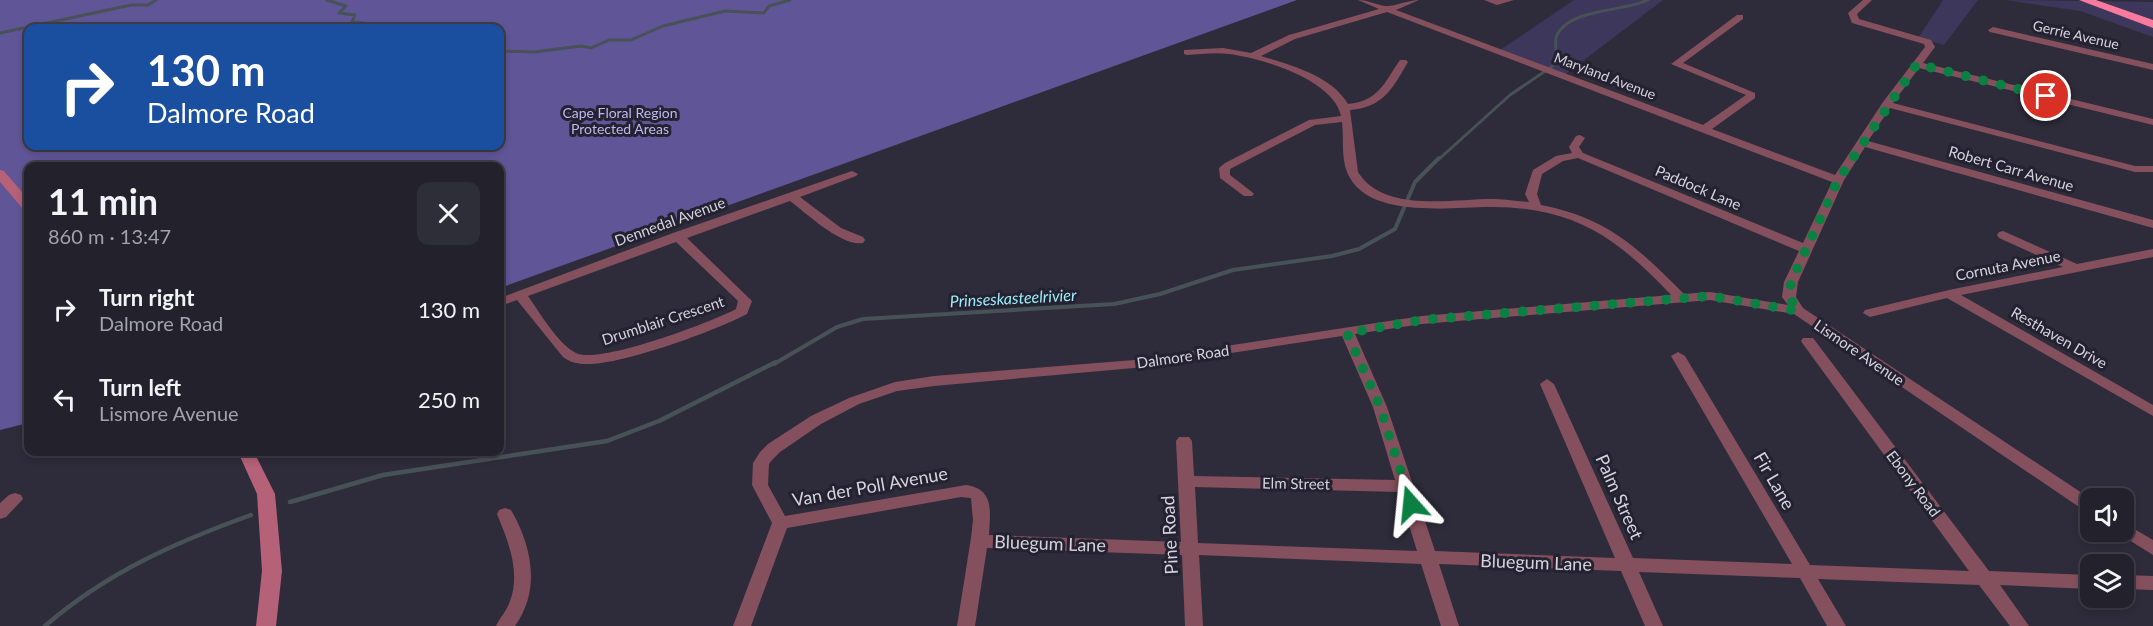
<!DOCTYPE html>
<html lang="en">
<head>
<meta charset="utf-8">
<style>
	body { margin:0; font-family:Lato,sans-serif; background:#2e2e38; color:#f1f3f6; height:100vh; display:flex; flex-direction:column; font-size:22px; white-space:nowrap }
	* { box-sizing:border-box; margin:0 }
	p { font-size:20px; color:#a2a3a9 }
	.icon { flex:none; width:33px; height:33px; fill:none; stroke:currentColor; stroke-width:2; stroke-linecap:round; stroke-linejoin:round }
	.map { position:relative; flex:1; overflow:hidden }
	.drawer { position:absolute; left:24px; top:162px; width:480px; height:294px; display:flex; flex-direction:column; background:#22212c; border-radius:12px; box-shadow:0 3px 9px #0003,0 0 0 2px #3f3e48 }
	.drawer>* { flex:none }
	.guide { position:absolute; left:24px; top:24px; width:480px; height:126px; border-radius:12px; box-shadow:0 3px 9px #0003,0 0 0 2px #3f3e48; background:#1a4fa0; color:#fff; overflow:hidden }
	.fabs { position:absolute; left:2080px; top:488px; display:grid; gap:12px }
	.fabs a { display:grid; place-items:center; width:54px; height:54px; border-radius:12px; background:#22212c; box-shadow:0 3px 9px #0003,0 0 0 2px #3f3e48; font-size:30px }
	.pin { position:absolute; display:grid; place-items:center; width:51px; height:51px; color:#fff; margin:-26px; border:3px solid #fff; border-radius:50%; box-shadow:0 2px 6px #0007 }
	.me { position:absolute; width:66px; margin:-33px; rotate:342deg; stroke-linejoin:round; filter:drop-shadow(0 0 4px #0008) }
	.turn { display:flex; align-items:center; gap:21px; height:126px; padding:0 24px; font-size:27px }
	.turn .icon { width:78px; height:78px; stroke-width:2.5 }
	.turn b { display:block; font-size:42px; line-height:51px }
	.round { display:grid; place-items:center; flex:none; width:63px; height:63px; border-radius:12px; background:#2e2e38 }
	.summary { display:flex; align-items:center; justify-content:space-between; height:102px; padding:0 24px }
	h1 { font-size:36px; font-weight:700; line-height:45px }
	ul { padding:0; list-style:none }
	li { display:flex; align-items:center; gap:18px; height:90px; padding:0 24px }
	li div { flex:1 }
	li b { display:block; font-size:22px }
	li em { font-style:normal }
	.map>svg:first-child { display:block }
	.green { fill:#3c375b }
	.forest { fill:#605596; fill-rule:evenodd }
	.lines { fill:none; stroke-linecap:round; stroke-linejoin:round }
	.stream-far2 { stroke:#475256; stroke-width:3 }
	.stream-far1 { stroke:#475256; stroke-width:4 }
	.stream { stroke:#475256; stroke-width:4.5 }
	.minor { fill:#85505d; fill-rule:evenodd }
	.secondary { fill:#b56177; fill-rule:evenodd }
	.motorway { fill:#fb799d; fill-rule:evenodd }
	.route { stroke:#0b8043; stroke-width:10; stroke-dasharray:0 18 }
	.labels { text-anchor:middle; stroke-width:6; stroke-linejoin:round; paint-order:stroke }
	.far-street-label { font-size:14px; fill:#d4d3dd; stroke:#242230 }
	.far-park-label { font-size:14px; fill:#bfb8f1; stroke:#242230 }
	.street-label { font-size:15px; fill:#d4d3dd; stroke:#242230 }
	.water-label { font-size:16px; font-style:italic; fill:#9decfb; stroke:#242230 }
	.near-street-label { font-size:18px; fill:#d4d3dd; stroke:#242230 }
</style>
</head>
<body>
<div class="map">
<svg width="2153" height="626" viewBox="0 0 2153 626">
	<rect width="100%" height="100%" fill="#2e2c3a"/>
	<path class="green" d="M1574 0H1663L1563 76 1497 52Z
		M1943 0H1978L1944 45 1918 38Z
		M2005 0 2153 2V37L2080 11Z"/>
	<path class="forest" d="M0 0H1297L500 288V166H28V423L0 430ZM28 28H500V146H28Z"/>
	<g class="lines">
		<path class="stream-far2" d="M327 0 346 6 339 13 355 15 352 22 411 28
			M0 33 131 5H148L156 0
			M500 51 534 52 581 46 591 48 609 40H631L663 26 725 11 764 13 769 6 790 0
			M1438 160 1510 95 1557 63C1558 54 1553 43 1557 35 1570 8 1624 12 1648 0"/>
		<path class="stream-far1" d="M774 364 837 327 863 319 1114 304 1160 294 1233 270 1332 256 1359 249 1395 229 1415 182 1439 158"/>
		<path class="stream" d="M290 502 383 475 607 441 659 421 776 362
			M45 626C106 573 176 542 251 515"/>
		<path class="minor" d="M1358 0C1369 0 1376 5 1386 6 1392 7 1409 0 1419 0L1396 10 1703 125 1746 95 1671 64 1737 15H1743V19L1683 63 1755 93V98L1712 129 1835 175 1883 102 1925 47 1924 44 1852 23 1848 13 1863 0H1872L1857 14 1859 19 1931 40 1935 47 1923 63 2153 119V125L1919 68 1893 103 2135 166H2153V172H2135L1890 108 1868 141 2153 220V228L1865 147 1844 180 1798 282 1796 297 1803 308 2091 499V513L2085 511 1794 314 1710 300 1422 324 1355 334 1387 407 1435 551 1615 558 1540 384 1547 379 1554 384 1633 558 1792 564 1671 356 1678 352 1685 356 1810 565 1969 571 1803 344 1801 341 1803 338H1813L1989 571 2091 575V589L2000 585 2029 626H2010L1979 585 1818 579 1846 626H1827L1800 578 1639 572 1663 626H1645L1621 571 1439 564 1459 626H1441L1421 564 1199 555 1203 626H1185L1182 555 987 548 975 626H957L971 538 973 520 971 498 961 497 787 528 751 626H733L772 523 752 485 753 463 760 452 768 444 811 416 849 398 895 382 934 376 1134 360 1422 316 1671 295C1635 257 1600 225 1548 213 1530 209 1512 207 1494 207 1453 206 1367 221 1347 172 1341 157 1344 138 1342 122L1315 125 1230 169V175L1252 192 1254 194 1252 196H1244L1220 178 1219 168 1225 163 1309 120 1341 116C1334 80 1262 58 1229 54 1215 52 1201 54 1187 55L1184 54V50L1223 48 1251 53 1289 35 1379 9ZM1387 12 1832 182 1803 243 1583 153 1579 147 1585 138 1580 135 1576 136 1569 147 1572 153 1556 156 1533 170 1525 194 1529 202C1516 201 1504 199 1492 199 1452 199 1383 213 1358 172L1350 110C1384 107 1392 89 1408 62L1406 60H1400C1384 83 1379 101 1348 104 1331 75 1290 65 1261 56L1295 39ZM1578 158 1799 251 1784 282 1782 297 1788 305 1710 292 1684 294C1638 248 1608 218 1541 205L1537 194 1542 174 1563 161ZM1342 336 1373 407 1395 480 1194 476 1192 441 1189 437H1179L1176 441 1181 542 989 535C990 512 995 489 966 485L785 516 768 485 769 464 772 460 780 452 821 424 859 404 897 391 934 386 1134 368ZM1195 487 1399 492 1417 551 1198 543Z
			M1484 0H1514L1497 5Z
			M1993 27 2153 64V70L1990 32 1988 30Z
			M852 171 858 174 856 176 800 197 841 228 863 237 865 240 863 243C842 247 806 213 790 201L687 238 752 301 747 314C715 331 619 366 585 364 577 364 570 362 563 357L517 300 500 306V298L673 233ZM676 242 736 299 738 301 736 309C712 322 598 365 576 353 558 344 540 313 528 296Z
			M2003 231 2077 264 2153 249V257L1961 295 2153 405V416L1947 298 1870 317 1863 313 1865 310 1949 290 2063 267 1999 238 1997 235 1999 232Z
			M15 493 21 495 23 499 6 517 0 519V503L9 495Z
			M505 508 511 510C532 546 541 590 515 626H496C500 617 507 611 510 601 521 572 508 541 497 514L499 510Z
			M2124 523 2153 540V555L2118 533 2117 531H2124Z
			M2124 575 2153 576V590L2124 589Z"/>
		<path class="secondary" d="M0 170 4 171 28 199V210L23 209 0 182Z
			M238 452H254L275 494 282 571 276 626H256L262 571 257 494Z"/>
		<path class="motorway" d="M2079 0H2096L2153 20V28Z"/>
	</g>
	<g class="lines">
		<path class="route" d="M1411 504 1380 407 1347 333 1422 320 1710 296 1798 311 1789 297 1791 282 1838 180 1917 64 2046 96"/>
	</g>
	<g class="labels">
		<g class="far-street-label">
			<text transform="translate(2076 35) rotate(13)" y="5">Gerrie Avenue</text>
			<text transform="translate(1605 76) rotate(21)" y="5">Maryland Avenue</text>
		</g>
		<g class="far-park-label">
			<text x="620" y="118">Cape Floral Region<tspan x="620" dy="16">Protected Areas</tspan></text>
		</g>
		<g class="street-label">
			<text transform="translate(2011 169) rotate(16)" y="5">Robert Carr Avenue</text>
			<text transform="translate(1698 188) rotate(23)" y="5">Paddock Lane</text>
			<text transform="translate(670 222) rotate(-20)" y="5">Dennedal Avenue</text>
			<text transform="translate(2008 266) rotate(-11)" y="5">Cornuta Avenue</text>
			<text transform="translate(663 321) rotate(-18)" y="5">Drumblair Crescent</text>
			<text transform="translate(2059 338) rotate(30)" y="5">Resthaven Drive</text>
			<text transform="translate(1859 353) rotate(34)" y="5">Lismore Avenue</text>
			<text transform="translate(1183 357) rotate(-8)" y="5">Dalmore Road</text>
			<text transform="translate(1296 484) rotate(1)" y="5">Elm Street</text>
			<text transform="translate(1913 484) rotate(53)" y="5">Ebony Road</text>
		</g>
		<g class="water-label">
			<text transform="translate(1013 298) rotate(-3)" y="6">Prinseskasteelrivier</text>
		</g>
		<g class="near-street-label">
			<text transform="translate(1774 481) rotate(60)" y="6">Fir Lane</text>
			<text transform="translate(870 487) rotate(-10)" y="6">Van der Poll Avenue</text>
			<text transform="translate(1619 497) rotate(66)" y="6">Palm Street</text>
			<text transform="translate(1170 535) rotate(-93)" y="6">Pine Road</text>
			<text transform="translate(1050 544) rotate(2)" y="6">Bluegum Lane</text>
			<text transform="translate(1536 563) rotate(2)" y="6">Bluegum Lane</text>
		</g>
	</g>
</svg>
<div class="fabs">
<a><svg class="icon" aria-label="sound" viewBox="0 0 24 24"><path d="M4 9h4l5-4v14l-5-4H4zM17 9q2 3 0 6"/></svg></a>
<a><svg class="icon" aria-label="layers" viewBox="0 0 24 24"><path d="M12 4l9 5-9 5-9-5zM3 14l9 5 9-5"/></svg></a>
</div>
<div class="pin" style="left:2046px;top:96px;background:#d93025"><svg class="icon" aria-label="arrive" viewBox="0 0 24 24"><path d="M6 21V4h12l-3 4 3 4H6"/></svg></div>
<svg class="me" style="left:1411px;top:504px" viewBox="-20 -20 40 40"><path d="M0-17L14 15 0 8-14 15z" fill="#0b8043" stroke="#fff" stroke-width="4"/></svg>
<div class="guide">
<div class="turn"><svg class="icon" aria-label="right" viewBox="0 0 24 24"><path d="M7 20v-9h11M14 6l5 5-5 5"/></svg><div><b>130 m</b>Dalmore Road</div></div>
</div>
<section class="drawer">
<div class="summary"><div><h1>11 min</h1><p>860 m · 13:47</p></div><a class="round"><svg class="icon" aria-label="close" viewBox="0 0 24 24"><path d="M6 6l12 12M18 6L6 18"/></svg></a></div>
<ul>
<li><svg class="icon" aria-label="right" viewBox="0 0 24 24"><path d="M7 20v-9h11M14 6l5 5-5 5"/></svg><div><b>Turn right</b><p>Dalmore Road</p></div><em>130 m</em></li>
<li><svg class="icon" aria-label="left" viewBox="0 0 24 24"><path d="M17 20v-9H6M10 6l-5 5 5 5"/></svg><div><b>Turn left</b><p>Lismore Avenue</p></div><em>250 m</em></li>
</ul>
</section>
</div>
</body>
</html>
